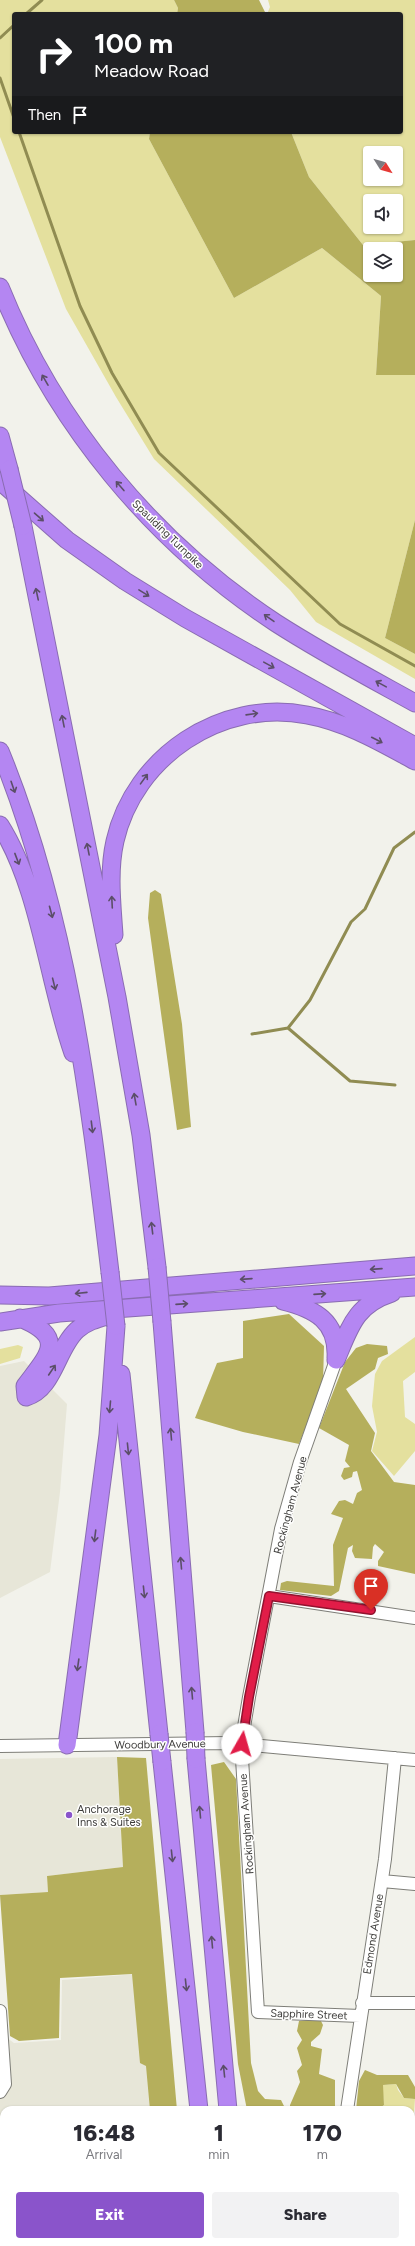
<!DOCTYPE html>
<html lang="en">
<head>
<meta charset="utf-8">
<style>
	body { margin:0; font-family:Figtree,sans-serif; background:#f2f2f3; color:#2b2b33; height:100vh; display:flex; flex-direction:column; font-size:15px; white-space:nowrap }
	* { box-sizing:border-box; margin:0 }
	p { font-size:13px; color:#7c7c81 }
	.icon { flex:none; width:22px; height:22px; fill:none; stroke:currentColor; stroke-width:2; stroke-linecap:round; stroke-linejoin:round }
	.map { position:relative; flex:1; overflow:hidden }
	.drawer { position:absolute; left:0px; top:2106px; width:415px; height:140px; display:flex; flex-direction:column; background:#fff; border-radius:12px 12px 0 0; box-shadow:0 1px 3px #0004 }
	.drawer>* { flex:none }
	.hud { position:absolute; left:12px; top:12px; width:391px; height:122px; border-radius:4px; box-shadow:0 1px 3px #0004; background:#202124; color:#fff; overflow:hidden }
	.needle { width:26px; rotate:127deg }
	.fabs { position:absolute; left:363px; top:146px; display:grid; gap:8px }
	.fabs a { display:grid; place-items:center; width:40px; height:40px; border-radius:4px; background:#fff; box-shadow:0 1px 3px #0004; font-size:20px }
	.pin { position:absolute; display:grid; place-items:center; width:34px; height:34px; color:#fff; margin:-41px -17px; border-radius:50% 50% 50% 0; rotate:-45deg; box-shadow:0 0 4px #0007 }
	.pin .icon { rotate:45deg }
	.me { position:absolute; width:44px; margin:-22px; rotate:7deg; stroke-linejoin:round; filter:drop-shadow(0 0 3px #0008) }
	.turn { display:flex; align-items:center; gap:14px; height:84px; padding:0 16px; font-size:18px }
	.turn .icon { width:52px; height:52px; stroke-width:2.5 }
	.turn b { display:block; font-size:28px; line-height:34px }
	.then { display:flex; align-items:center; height:38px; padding:0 16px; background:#0003; gap:8px; font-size:15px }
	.eta { display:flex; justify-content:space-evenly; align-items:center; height:68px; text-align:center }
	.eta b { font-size:24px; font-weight:800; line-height:28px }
	.primary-button { display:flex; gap:8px; margin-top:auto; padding:8px 16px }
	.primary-button a { flex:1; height:46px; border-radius:4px; background:#8a54cb; color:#fff; font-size:16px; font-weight:800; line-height:46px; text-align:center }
	.primary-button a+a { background:#f2f2f3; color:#2b2b33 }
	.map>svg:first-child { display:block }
	.built { fill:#e7e6d8 }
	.green { fill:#e4e09e; fill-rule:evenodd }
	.forest { fill:#b5af5c; fill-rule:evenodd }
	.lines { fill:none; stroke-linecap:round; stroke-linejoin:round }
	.stream { stroke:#908c52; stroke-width:3 }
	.minor-casing { stroke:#7e7e78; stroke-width:14 }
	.highway-casing { stroke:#8a6cb2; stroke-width:19 }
	.minor { stroke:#fff; stroke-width:12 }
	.highway { stroke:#b486f2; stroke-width:17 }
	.highway-bridge-casing { stroke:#8a6cb2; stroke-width:19; stroke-linecap:butt }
	.highway-bridge { stroke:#b486f2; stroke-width:17 }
	.oneway { stroke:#5b4e68 }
	.route-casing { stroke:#92132f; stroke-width:10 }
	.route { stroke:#e11d48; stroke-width:7 }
	.poi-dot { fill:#8a54cb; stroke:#fffffe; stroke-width:1.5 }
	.labels { text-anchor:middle; stroke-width:3; stroke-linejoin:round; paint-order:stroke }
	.street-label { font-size:11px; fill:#3d3c3a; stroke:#fffffe }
	.poi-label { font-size:11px; fill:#3d3c3a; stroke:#fffffe; text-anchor:start }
</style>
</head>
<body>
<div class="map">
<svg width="415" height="2246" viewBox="0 0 415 2246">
	<rect width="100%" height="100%" fill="#f2f2eb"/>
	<path class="built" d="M24 1361 67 1404 60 1492 50 1572 0 1598V1366Z
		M117 1757 123 1867 47 1876 48 1892 0 1895V1759Z
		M137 1974 152 2110H4V2242H184L185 2246H0V2039L7 2038 14 2043 61 2040 62 1980Z"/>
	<path class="green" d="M0 0H174L178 8 177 14H14V132H150L149 139 234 298 322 248 381 296 376 375H415V520L385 638 415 654V679L316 622 290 590 154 459 116 397 66 309 0 137Z
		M268 0H415V240L363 245 309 177 291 132H401V14H267L270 7ZM370 153H396V179H370ZM370 201H396V227H370Z
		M415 1337V1372L403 1381 405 1417 415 1424V1451L394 1476 372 1451 377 1432 372 1406 375 1374 382 1361Z
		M18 1345 23 1347 20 1358 0 1364V1349Z
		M396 2084 398 2090 404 2098 415 2099 411 2154V2110H377L384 2105 382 2085Z
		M363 2242H401V2246H363Z"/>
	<path class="forest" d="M174 0H259L266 14H177L178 8Z
		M150 132H291L309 177 363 245 415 240V375H376L381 296 322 248 234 298 149 139ZM370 249H396V275H370Z
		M415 520V654L385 638Z
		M155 890 161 894 182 1024 191 1127 177 1130 148 918 150 893Z
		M289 1314 324 1346 323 1383 299 1444 243 1432 195 1418 217 1363 243 1358V1321Z
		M367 1344 387 1346 388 1354 378 1358 375 1369 346 1389 375 1433 371 1451 394 1482 415 1485V1574L378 1566V1561L384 1552 375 1544 373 1547 372 1559 355 1558 352 1551 353 1545 348 1548 339 1591 331 1596 280 1590 281 1583 287 1581 334 1586 333 1545 343 1518 331 1514 339 1501 345 1500 353 1504 357 1493 362 1490 357 1471 353 1472 352 1477 344 1480 341 1476 344 1468 350 1467 345 1461 349 1445 319 1428 345 1362 356 1348Z
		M117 1757 146 1758 177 2110H150L146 2066 140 2063 132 1974 60 1978 59 2038 19 2041 10 2036 0 1895 48 1892 47 1876 123 1867Z
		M224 1762 236 1779 251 2063 258 2091 265 2099 281 2100 286 2110H247L238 2064 211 1765Z
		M320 2019 323 2025 320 2034 311 2042V2046L322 2049 319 2074 335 2080V2110H290V2105L300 2082 297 2071 302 2065 297 2048 302 2040 297 2031 299 2021Z
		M365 2070 377 2075H408L415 2087V2099L404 2098 396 2084 383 2085 384 2105 377 2110H356L359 2081Z
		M415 2117V2246H401V2242H411V2154Z
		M173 2242H203L204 2246H174Z
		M267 2242H332L334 2246H268Z"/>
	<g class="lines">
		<path class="stream" d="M26 14 42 0
			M0 38 14 25
			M0 78 14 118
			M19 132 80 306 112 373 159 453 340 624 415 666
			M288 1028 310 1000 351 922 365 909 394 848 415 832
			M252 1034 288 1028 350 1081 395 1085"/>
		<defs>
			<path id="minor" d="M336 1360 300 1462 281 1529 249 1697 243 1733 242 1759 258 2012 360 2016
				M269 1596 415 1618
				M0 1746 229 1743 415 1760
				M382 1881 415 1884
				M362 2003H415
				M0 2011 5 2084 0 2092
				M347 2110 385 1859 395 1758
				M350 2242V2246"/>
			<path id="highway" d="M0 287C55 424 153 542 276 623 321 652 368 677 415 703
				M0 436 9 469
				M0 481 67 540 125 581 185 618 415 746
				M23 526 117 997 141 1135 157 1267
				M0 751C68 917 89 1096 110 1272
				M0 825C40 888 48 982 73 1053
				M114 935C112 904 108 872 115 841 134 757 221 698 307 715 346 722 380 742 415 761
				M0 1295 49 1296 415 1266
				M283 1301C315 1309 338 1321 336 1358
				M20 1318C68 1338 48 1355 25 1386L26 1397C54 1389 57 1348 77 1330 86 1322 96 1319 107 1316
				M0 1322 59 1313 415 1287
				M162 1322 195 1732
				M336 1360C350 1327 355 1305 392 1293
				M121 1374 159 1734
				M67 1745 108 1435 116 1326
				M196 1759 228 2110
				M162 1762 199 2110
				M220 2242 221 2246
				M250 2242 251 2246"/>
		</defs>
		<use href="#minor" class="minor-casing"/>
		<use href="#highway" class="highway-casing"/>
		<use href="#minor" class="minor"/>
		<use href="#highway" class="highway"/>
		<defs>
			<path id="highway-bridge" d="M9 469 23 526
				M157 1267 162 1322
				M110 1272 116 1326
				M195 1732 196 1759
				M159 1734 162 1762"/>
		</defs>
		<use href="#highway-bridge" class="highway-bridge-casing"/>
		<use href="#highway-bridge" class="highway-bridge"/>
	</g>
	<defs><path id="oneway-shaft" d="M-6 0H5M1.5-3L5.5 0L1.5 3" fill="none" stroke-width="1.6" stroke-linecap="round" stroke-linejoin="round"/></defs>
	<g class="oneway">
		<use href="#oneway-shaft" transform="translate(45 380) rotate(-120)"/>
		<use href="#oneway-shaft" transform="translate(120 486) rotate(-131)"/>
		<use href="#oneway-shaft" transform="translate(39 517) rotate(41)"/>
		<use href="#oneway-shaft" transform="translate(144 593) rotate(32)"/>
		<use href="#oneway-shaft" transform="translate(37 594) rotate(-102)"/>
		<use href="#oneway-shaft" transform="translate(269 618) rotate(-145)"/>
		<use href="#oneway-shaft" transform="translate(269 665) rotate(29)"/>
		<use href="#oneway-shaft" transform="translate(381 684) rotate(-151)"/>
		<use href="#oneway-shaft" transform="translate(252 714) rotate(-8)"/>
		<use href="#oneway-shaft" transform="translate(63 721) rotate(-101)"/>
		<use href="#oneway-shaft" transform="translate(377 740) rotate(27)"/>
		<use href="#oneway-shaft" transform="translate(144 779) rotate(-54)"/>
		<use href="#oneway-shaft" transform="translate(13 787) rotate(71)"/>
		<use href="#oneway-shaft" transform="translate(88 849) rotate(-101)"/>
		<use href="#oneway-shaft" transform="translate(17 859) rotate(69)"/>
		<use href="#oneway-shaft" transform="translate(112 902) rotate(-93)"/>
		<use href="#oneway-shaft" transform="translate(51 912) rotate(75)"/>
		<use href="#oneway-shaft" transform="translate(54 984) rotate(76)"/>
		<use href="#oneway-shaft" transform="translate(135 1099) rotate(-100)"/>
		<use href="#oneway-shaft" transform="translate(92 1127) rotate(83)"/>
		<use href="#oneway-shaft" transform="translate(152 1228) rotate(-97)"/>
		<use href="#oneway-shaft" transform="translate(376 1269) rotate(176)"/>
		<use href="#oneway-shaft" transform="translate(246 1279) rotate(176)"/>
		<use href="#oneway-shaft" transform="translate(81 1293) rotate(174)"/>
		<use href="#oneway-shaft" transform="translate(320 1294) rotate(-4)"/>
		<use href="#oneway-shaft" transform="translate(182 1304) rotate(-4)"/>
		<use href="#oneway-shaft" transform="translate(52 1370) rotate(-56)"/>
		<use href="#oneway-shaft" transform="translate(110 1407) rotate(95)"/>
		<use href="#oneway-shaft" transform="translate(171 1434) rotate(-95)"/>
		<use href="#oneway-shaft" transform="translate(128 1449) rotate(84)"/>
		<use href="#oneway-shaft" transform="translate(95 1536) rotate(97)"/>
		<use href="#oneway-shaft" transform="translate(181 1563) rotate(-95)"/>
		<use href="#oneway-shaft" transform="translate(144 1592) rotate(84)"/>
		<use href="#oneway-shaft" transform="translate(78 1665) rotate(98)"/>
		<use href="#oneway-shaft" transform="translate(192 1693) rotate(-95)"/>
		<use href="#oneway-shaft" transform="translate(200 1812) rotate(-95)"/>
		<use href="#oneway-shaft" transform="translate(172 1856) rotate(84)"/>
		<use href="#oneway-shaft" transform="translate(212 1942) rotate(-95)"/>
		<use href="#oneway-shaft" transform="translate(186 1985) rotate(84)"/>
		<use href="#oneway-shaft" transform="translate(224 2071) rotate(-96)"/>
	</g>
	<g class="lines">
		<defs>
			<path id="route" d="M242 1744 249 1697 269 1596 371 1610"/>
		</defs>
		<use href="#route" class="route-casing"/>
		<use href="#route" class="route"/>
	</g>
	<circle class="poi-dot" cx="69" cy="1815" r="4"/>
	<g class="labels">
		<g class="street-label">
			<text transform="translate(168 534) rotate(44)" y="4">Spaulding Turnpike</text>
			<text transform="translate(290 1505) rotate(-75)" y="4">Rockingham Avenue</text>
			<text transform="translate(160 1744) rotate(-1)" y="4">Woodbury Avenue</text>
			<text transform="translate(246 1824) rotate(-94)" y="4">Rockingham Avenue</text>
			<text transform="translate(373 1934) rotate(-81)" y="4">Edmond Avenue</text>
			<text transform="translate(309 2014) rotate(2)" y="4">Sapphire Street</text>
		</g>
		<g class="poi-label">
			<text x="77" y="1813">Anchorage<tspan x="77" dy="13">Inns &amp; Suites</tspan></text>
		</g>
	</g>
</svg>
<div class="fabs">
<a><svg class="needle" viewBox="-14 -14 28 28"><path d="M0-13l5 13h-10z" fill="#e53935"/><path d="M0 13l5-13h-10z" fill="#7c7c81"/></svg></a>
<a><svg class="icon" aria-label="sound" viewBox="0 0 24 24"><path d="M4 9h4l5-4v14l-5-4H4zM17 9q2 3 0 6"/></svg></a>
<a><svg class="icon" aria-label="layers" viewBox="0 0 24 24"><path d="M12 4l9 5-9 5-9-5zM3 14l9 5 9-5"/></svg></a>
</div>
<div class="pin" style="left:371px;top:1610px;background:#d93025"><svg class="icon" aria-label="arrive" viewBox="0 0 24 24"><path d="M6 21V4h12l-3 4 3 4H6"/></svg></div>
<svg class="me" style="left:242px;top:1744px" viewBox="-20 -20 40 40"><circle r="19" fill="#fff"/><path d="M0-13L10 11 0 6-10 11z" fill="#e11d48"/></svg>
<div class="hud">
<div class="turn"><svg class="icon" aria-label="right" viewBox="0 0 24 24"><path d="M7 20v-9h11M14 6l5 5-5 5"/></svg><div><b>100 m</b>Meadow Road</div></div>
<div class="then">Then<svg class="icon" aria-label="arrive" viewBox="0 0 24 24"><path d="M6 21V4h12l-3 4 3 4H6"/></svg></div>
</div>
<section class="drawer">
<div class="eta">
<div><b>16:48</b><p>Arrival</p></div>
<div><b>1</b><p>min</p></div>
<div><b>170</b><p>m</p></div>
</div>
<div class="primary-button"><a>Exit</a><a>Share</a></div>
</section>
</div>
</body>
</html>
